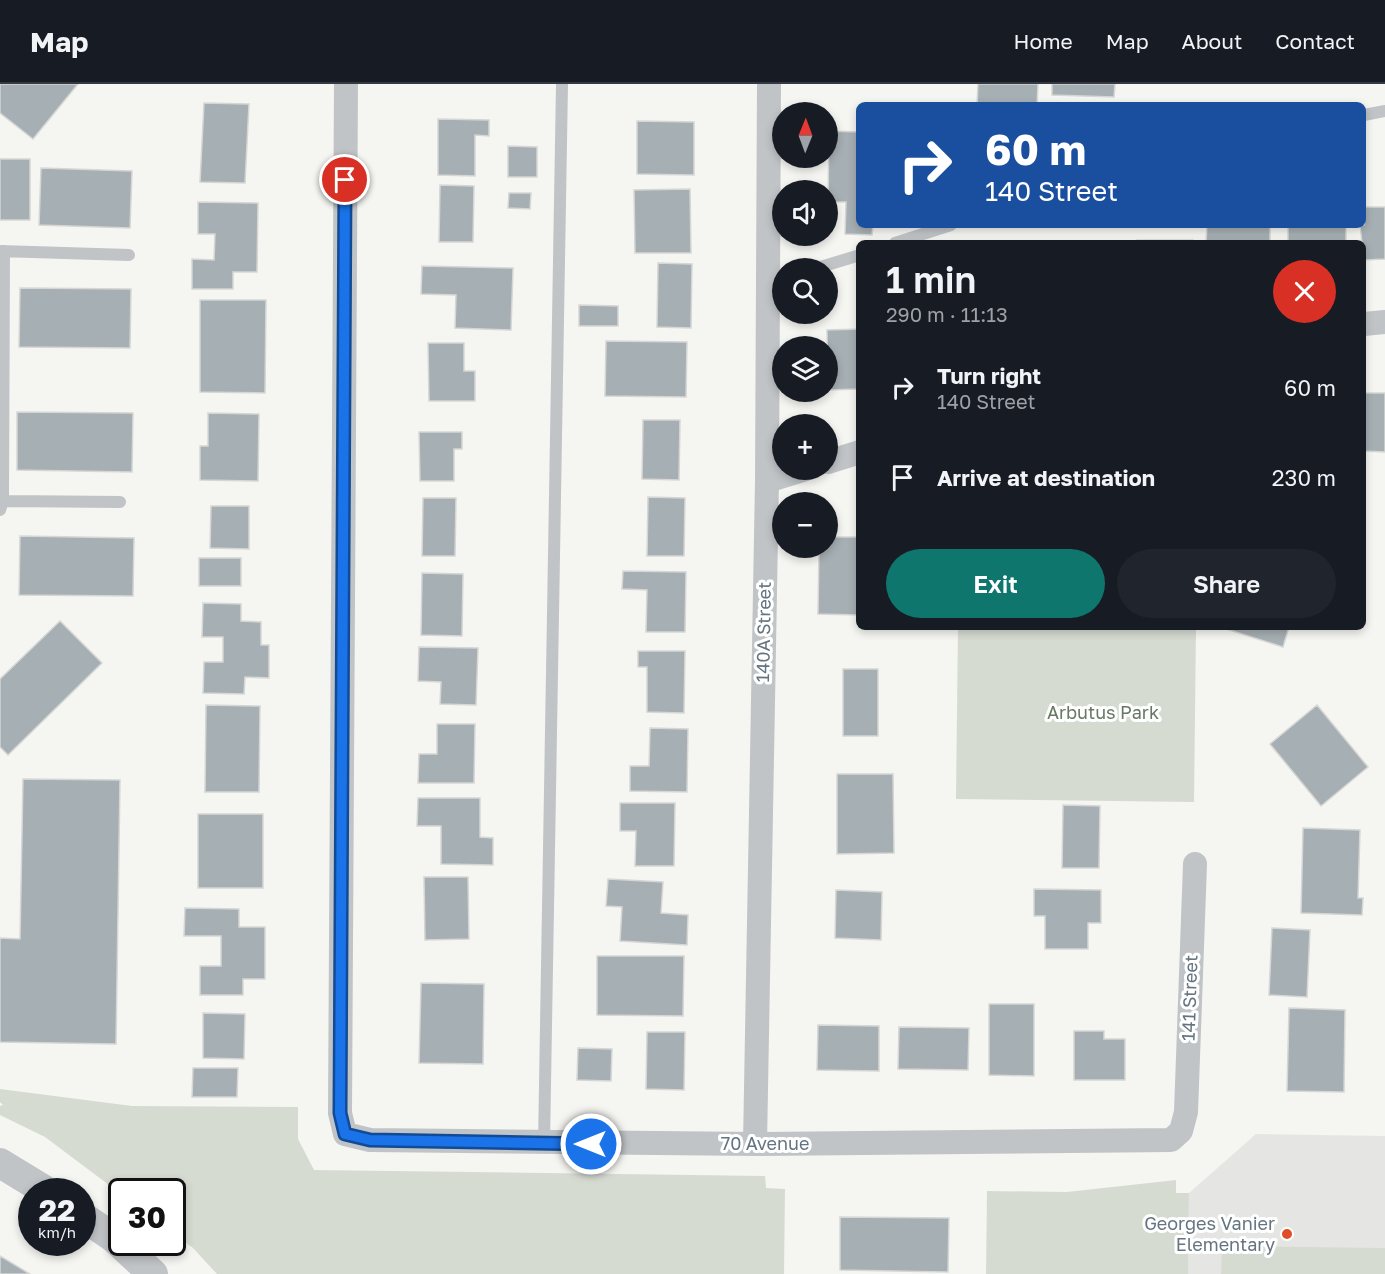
<!DOCTYPE html>
<html lang="en">
<head>
<meta charset="utf-8">
<style>
	body { margin:0; font-family:"Golos Text",sans-serif; background:#20242c; color:#f1f3f6; height:100vh; display:flex; flex-direction:column; font-size:22px; white-space:nowrap }
	* { box-sizing:border-box; margin:0 }
	p { font-size:20px; color:#9ea1a6 }
	.icon { flex:none; width:33px; height:33px; fill:none; stroke:currentColor; stroke-width:2; stroke-linecap:round; stroke-linejoin:round }
	.map { position:relative; flex:1; overflow:hidden }
	.drawer { position:absolute; left:856px; top:156px; width:510px; height:390px; display:flex; flex-direction:column; background:#171b24; border-radius:9px; box-shadow:0 3px 9px #0003 }
	.drawer>* { flex:none }
	.top-card { position:absolute; left:856px; top:18px; width:510px; height:126px; border-radius:9px; box-shadow:0 3px 9px #0003; background:#1a4fa0; color:#fff; overflow:hidden }
	.needle { width:39px; rotate:1deg }
	.buttons { position:absolute; left:772px; top:18px; display:grid; gap:12px }
	.buttons a { display:grid; place-items:center; width:66px; height:66px; border-radius:50%; background:#171b24; box-shadow:0 3px 9px #0003; font-size:30px }
	.speed { position:absolute; left:18px; top:1094px; display:flex; gap:12px; font-size:30px; font-weight:700; text-align:center }
	.speed>* { display:grid; place-content:center; width:78px; height:78px; border-radius:50%; background:#171b24; box-shadow:0 3px 9px #0003; line-height:1 }
	.speed small { font-size:15px; font-weight:400 }
	.speed .limit { border:3px solid #111; border-radius:9px; background:#fff; color:#111 }
	.pin { position:absolute; display:grid; place-items:center; width:51px; height:51px; color:#fff; margin:-26px; border:3px solid #fff; border-radius:50%; box-shadow:0 2px 6px #0007 }
	.me { position:absolute; width:66px; margin:-33px; rotate:270deg; stroke-linejoin:round; filter:drop-shadow(0 0 4px #0008) }
	.turn { display:flex; align-items:center; gap:21px; height:126px; padding:0 30px; font-size:27px }
	.turn .icon { width:78px; height:78px; stroke-width:2.5 }
	.turn b { display:block; font-size:42px; line-height:51px }
	.round { display:grid; place-items:center; flex:none; width:63px; height:63px; border-radius:32px; background:#20242c }
	.headline { display:flex; align-items:center; justify-content:space-between; height:102px; padding:0 30px }
	h1 { font-size:36px; font-weight:600; line-height:45px }
	.button { display:flex; gap:12px; margin-top:auto; padding:12px 30px }
	.button a { flex:1; height:69px; border-radius:36px; background:#0f766e; color:#fff; font-size:24px; font-weight:600; line-height:69px; text-align:center }
	.button a+a { background:#20242c; color:#f1f3f6 }
	ul { padding:0; list-style:none }
	li { display:flex; align-items:center; gap:18px; height:90px; padding:0 30px }
	li div { flex:1 }
	li b { display:block; font-size:22px }
	li em { font-style:normal }
	header { display:flex; align-items:center; gap:36px; box-sizing:border-box; height:84px; padding:0 30px; background:#171b24; border-bottom:2px solid #363941 }
	header strong { font-size:28px }
	nav { display:flex; gap:33px; margin-inline-start:auto; font-size:21px }
	.map>svg:first-child { display:block }
	.built { fill:#e5e6e4 }
	.green { fill:#d6dbd2 }
	.building { fill:#a6afb3; stroke:#d6d6d4; stroke-width:1.5 }
	.lines { fill:none; stroke-linecap:round; stroke-linejoin:round }
	.service { stroke:#c0c4c7; stroke-width:12 }
	.minor { stroke:#c0c4c7; stroke-width:24 }
	.tertiary { stroke:#c0c4c7; stroke-width:30 }
	.route-casing { stroke:#114b97; stroke-width:15 }
	.route { stroke:#1a73e8; stroke-width:10 }
	.poi-dot { fill:#de4e28; stroke:#fff; stroke-width:2 }
	.labels { text-anchor:middle; stroke-width:6; stroke-linejoin:round; paint-order:stroke }
	.street-label { font-size:18px; fill:#647581; stroke:#fff }
	.park-label { font-size:18px; fill:#687963; stroke:#fff }
	.poi-label { font-size:18px; fill:#647581; stroke:#fff; text-anchor:end }
</style>
</head>
<body>
<header>
<strong>Map</strong>
<nav><a>Home</a><a>Map</a><a>About</a><a>Contact</a></nav>
</header>
<div class="map">
<svg width="1385" height="1190" viewBox="0 0 1385 1190">
	<rect width="100%" height="100%" fill="#f5f5f1"/>
	<path class="built" d="M1256 1050 1385 1052V1190H1188L1189 1109Z"/>
	<path class="green" d="M958 543H1196L1194 718 956 715Z
		M0 1005 132 1022 298 1023V1055L314 1086 765 1092 766 1104 785 1105 784 1190H217L193 1164 173 1149 172 1107H122L121 1110 45 1053 0 1031V1022L3 1021 0 1018Z
		M1176 1096V1109H1189L1188 1190H986L987 1107 1067 1108Z
		M1222 1162 1385 1164V1190H1221Z"/>
	<path class="building" d="M0 0H78L33 55 0 29Z
		M978 0H1038L1037 21H977Z
		M1052 0H1115L1114 13 1052 11Z
		M204 19 249 20 245 99 200 98Z
		M438 35 489 36V52L475 51V92L438 91Z
		M637 37 694 38V91L637 90Z
		M829 47 860 48V141H873L872 151 845 150 846 118H828Z
		M508 62 537 63V93H508Z
		M0 75H30V136H0Z
		M41 84 132 87 130 144 39 141Z
		M440 101 474 102 473 158H439Z
		M690 105 691 169H635L634 106Z
		M509 109H531L530 125 508 124Z
		M198 118 258 119 257 188H233V205H192V175L214 176 215 150H198Z
		M1364 123H1385V175L1364 176 1360 141H1364Z
		M1207 141H1270V159H1206Z
		M1288 141H1346V159H1288Z
		M1137 156H1193V159H1137Z
		M658 179 692 180 691 244 657 243Z
		M422 182 513 184 511 246 455 244 456 211 421 210Z
		M20 204 131 205 130 264 19 263Z
		M200 216H266L265 309 200 308Z
		M579 221 618 222V242H579Z
		M860 245V305L828 306 827 246Z
		M606 257 687 258 686 313 605 312Z
		M428 259H464V287H475V317H429Z
		M1364 309H1385V368L1364 367Z
		M17 328 133 329 132 388 17 386Z
		M208 329 259 330 258 397 200 396V362H208Z
		M643 336H680L679 396 642 395Z
		M419 348H462V365H454V397H420Z
		M648 413 685 414 684 472H647Z
		M423 414H456L455 472H422Z
		M211 422H249V465L210 464Z
		M20 452 134 454 133 512 19 511Z
		M828 453H860V531L818 530 819 464H828Z
		M199 474H241V502H199Z
		M623 487 686 488 685 548H646L647 506 622 505Z
		M422 489 463 490 462 552 421 551Z
		M203 519 241 520V537L261 538V561H269V594L245 593 244 610 203 609 204 578H223V553H202Z
		M60 537 102 579 8 671 0 663V595Z
		M1220 543H1289L1283 563Z
		M419 563 478 564 476 621 440 620 441 598 418 597Z
		M638 567H685L684 629 647 628V583H638Z
		M843 585H878V652H843Z
		M206 621 260 622 259 708H205Z
		M1317 621 1368 683 1321 722 1270 660Z
		M437 640H475L474 699H418L419 670H437Z
		M650 644 688 645 687 708 630 707V682H649Z
		M837 690H893L894 769 837 770Z
		M23 695 120 696 116 960 0 958V854L20 855Z
		M418 714H480V753L493 754V781L441 780V742H417Z
		M620 719H675L674 782H635L636 747H620Z
		M1063 721 1100 722 1099 784H1062Z
		M198 730H263V804H198Z
		M1303 744 1360 746 1358 814H1363L1362 831 1301 829Z
		M424 793H468L469 855 425 856Z
		M608 795 663 798 661 829 688 831 687 861 620 857 622 823 606 822Z
		M1034 805 1101 806V839H1088V865H1045V832H1034Z
		M836 806 882 808 881 856 835 854Z
		M185 824 239 825V843H265V895H243V911H200V882H221V852H184Z
		M1272 844 1310 846 1307 913 1269 911Z
		M597 872H684L683 932 597 931Z
		M421 899 484 900 483 980 419 979Z
		M989 920H1034V992L989 991Z
		M1289 924 1345 926 1344 1008 1287 1007Z
		M203 929 245 930 244 975 203 974Z
		M818 941 879 942V987L817 986Z
		M899 943 969 944 968 986 898 985Z
		M1074 947H1104V955H1125V996H1074Z
		M647 948H685L684 1006 646 1005Z
		M578 964 612 965 611 997 577 996Z
		M193 984H238L237 1013H192Z
		M840 1133 949 1134 948 1188 840 1186Z
		M0 1172 30 1190H0Z"/>
	<g class="lines">
		<path class="service" d="M1364 31 1385 27
			M895 159 951 141
			M0 167 129 171
			M817 184 860 171
			M3 417 120 418
			M0 426 3 417 4 167
			M544 1060 562 0"/>
		<path class="minor" d="M346 0 340 1029 345 1050 370 1056 755 1060 1171 1056 1181 1047 1186 1028 1195 780
			M1364 240 1385 238
			M828 378 860 368
			M767 397 803 386
			M755 1060 767 397 769 0"/>
		<path class="tertiary" d="M0 1079 46 1107
			M82 1132 114 1154 153 1190"/>
	</g>
	<g class="lines">
		<defs>
			<path id="route" d="M345 96 340 1029 345 1050 370 1056 591 1060"/>
		</defs>
		<use href="#route" class="route-casing"/>
		<use href="#route" class="route"/>
	</g>
	<circle class="poi-dot" cx="1287" cy="1150" r="6"/>
	<g class="labels">
		<g class="street-label">
			<text transform="translate(764 548) rotate(-89)" y="6">140A Street</text>
			<text transform="translate(1190 914) rotate(-88)" y="6">141 Street</text>
			<text x="765" y="1066">70 Avenue</text>
		</g>
		<g class="park-label">
			<text x="1103" y="635">Arbutus Park</text>
		</g>
		<g class="poi-label">
			<text x="1275" y="1146">Georges Vanier<tspan x="1275" dy="21">Elementary</tspan></text>
		</g>
	</g>
</svg>
<div class="buttons">
<a><svg class="needle" viewBox="-14 -14 28 28"><path d="M0-13l5 13h-10z" fill="#e53935"/><path d="M0 13l5-13h-10z" fill="#9ea1a6"/></svg></a>
<a><svg class="icon" aria-label="sound" viewBox="0 0 24 24"><path d="M4 9h4l5-4v14l-5-4H4zM17 9q2 3 0 6"/></svg></a>
<a><svg class="icon" aria-label="search" viewBox="0 0 24 24"><circle cx="10" cy="10" r="6"/><path d="M15 15l6 6"/></svg></a>
<a><svg class="icon" aria-label="layers" viewBox="0 0 24 24"><path d="M12 4l9 5-9 5-9-5zM3 14l9 5 9-5"/></svg></a>
<a>+</a>
<a>−</a>
</div>
<div class="speed"><div>22<small>km/h</small></div><div class="limit">30</div></div>
<div class="pin" style="left:345px;top:96px;background:#d93025"><svg class="icon" aria-label="arrive" viewBox="0 0 24 24"><path d="M6 21V4h12l-3 4 3 4H6"/></svg></div>
<svg class="me" style="left:591px;top:1060px" viewBox="-20 -20 40 40"><circle r="17" fill="#1a73e8" stroke="#fff" stroke-width="3"/><path d="M0-11L8 9 0 5-8 9z" fill="#fff"/></svg>
<div class="top-card">
<div class="turn"><svg class="icon" aria-label="right" viewBox="0 0 24 24"><path d="M7 20v-9h11M14 6l5 5-5 5"/></svg><div><b>60 m</b>140 Street</div></div>
</div>
<section class="drawer">
<div class="headline"><div><h1>1 min</h1><p>290 m · 11:13</p></div><a class="round" style="background:#d93025;color:#fff"><svg class="icon" aria-label="close" viewBox="0 0 24 24"><path d="M6 6l12 12M18 6L6 18"/></svg></a></div>
<ul>
<li><svg class="icon" aria-label="right" viewBox="0 0 24 24"><path d="M7 20v-9h11M14 6l5 5-5 5"/></svg><div><b>Turn right</b><p>140 Street</p></div><em>60 m</em></li>
<li><svg class="icon" aria-label="arrive" viewBox="0 0 24 24"><path d="M6 21V4h12l-3 4 3 4H6"/></svg><div><b>Arrive at destination</b></div><em>230 m</em></li>
</ul>
<div class="button"><a>Exit</a><a>Share</a></div>
</section>
</div>
</body>
</html>
